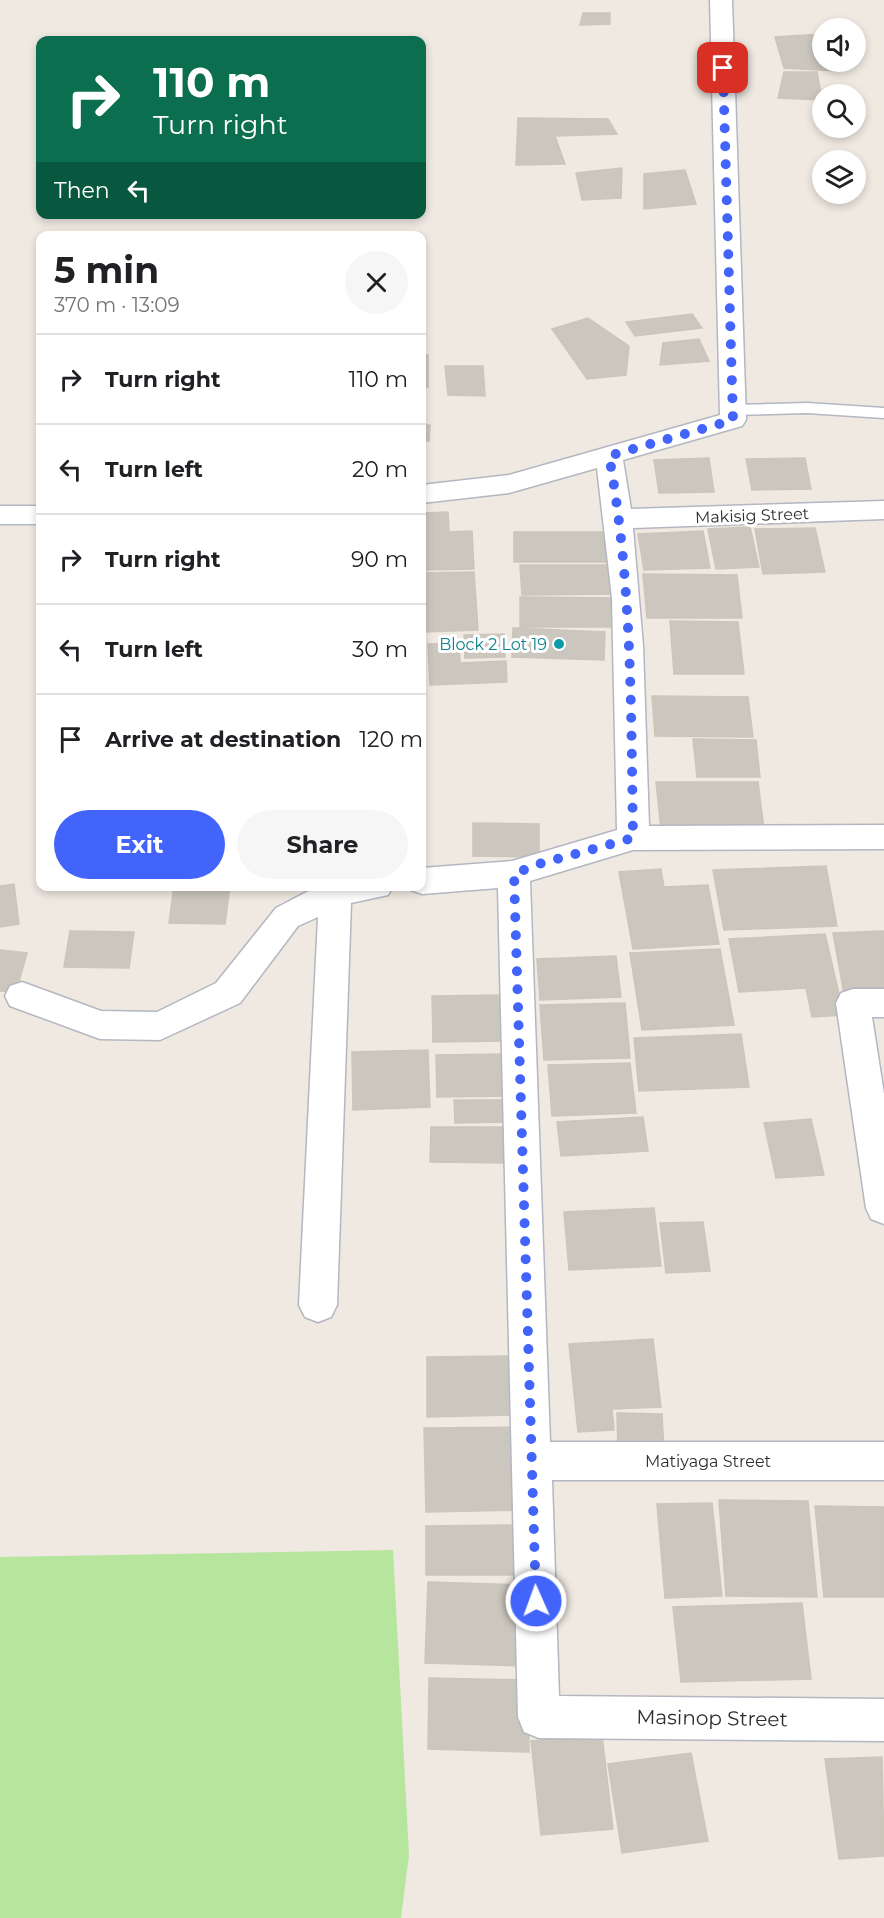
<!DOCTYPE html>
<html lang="en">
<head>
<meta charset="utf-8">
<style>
	body { margin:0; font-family:Montserrat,sans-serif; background:#f6f6f6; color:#202124; height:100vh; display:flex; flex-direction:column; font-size:22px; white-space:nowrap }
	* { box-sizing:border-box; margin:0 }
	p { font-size:20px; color:#757577 }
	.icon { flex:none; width:33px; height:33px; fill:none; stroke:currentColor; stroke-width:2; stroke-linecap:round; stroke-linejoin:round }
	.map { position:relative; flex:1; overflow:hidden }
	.drawer { position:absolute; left:36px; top:231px; width:390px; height:660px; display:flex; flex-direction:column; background:#fff; border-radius:12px; box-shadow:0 3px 9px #0003 }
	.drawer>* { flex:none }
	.guide { position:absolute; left:36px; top:36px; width:390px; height:183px; border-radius:12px; box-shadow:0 3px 9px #0003; background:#0b6e4f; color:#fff; overflow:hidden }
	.controls { position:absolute; left:812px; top:18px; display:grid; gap:12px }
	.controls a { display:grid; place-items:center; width:54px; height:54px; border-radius:50%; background:#fff; box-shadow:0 3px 9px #0003; font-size:30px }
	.pin { position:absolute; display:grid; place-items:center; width:51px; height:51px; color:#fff; margin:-26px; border-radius:12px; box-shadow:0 3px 9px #0006 }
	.me { position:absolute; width:66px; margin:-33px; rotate:358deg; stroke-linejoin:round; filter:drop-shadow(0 0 4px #0008) }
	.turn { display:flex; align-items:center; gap:21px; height:126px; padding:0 18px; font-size:27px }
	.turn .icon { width:78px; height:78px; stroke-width:2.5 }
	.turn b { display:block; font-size:42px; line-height:51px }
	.then { display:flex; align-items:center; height:57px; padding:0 18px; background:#0003; gap:12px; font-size:22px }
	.round { display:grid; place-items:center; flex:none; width:63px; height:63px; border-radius:32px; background:#f6f6f6 }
	.overview { display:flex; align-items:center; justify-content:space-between; height:102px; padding:0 18px }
	h1 { font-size:36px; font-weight:700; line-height:45px }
	.primary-button { display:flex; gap:12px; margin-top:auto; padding:12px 18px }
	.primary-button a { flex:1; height:69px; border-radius:36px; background:#4264fb; color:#fff; font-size:24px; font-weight:700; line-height:69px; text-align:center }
	.primary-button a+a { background:#f6f6f6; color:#202124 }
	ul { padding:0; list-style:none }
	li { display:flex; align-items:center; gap:18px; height:90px; padding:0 18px; border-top:2px solid #e0e0e0 }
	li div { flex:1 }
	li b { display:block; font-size:22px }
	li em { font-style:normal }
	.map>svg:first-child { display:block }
	.green { fill:#b6e59e }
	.building { fill:#cbc7bf; stroke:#cbc5ba; stroke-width:1.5 }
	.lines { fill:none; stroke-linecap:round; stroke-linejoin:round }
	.lane-casing { stroke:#b4b7c1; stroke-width:3 }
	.street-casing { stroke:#b4b7c1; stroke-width:3 }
	.lane { fill:#fff; fill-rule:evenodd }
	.street { fill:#fff; fill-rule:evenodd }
	.route { stroke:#4264fb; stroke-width:10; stroke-dasharray:0 18 }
	.culture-dot { fill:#0f9aa8; stroke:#fff; stroke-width:2 }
	.labels { text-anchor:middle; stroke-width:6; stroke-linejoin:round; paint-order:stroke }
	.street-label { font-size:16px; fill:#2e2e2e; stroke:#fff }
	.culture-label { font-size:16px; fill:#0d838f; stroke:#fff; text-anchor:end }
	.near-street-label { font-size:20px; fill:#2e2e2e; stroke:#fff }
</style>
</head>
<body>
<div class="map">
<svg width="884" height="1918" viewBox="0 0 884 1918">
	<rect width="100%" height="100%" fill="#efe9e1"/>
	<path class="green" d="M393 1550 409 1855 401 1918H0V1557Z"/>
	<path class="building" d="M583 13H610V24L580 25Z
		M822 34V62H833L837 71 784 68 775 37Z
		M784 72H817L822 100 778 98Z
		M518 118 608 119 617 134 555 136 565 164 516 165Z
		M622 168 621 198 582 200 576 173Z
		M685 170 696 204 644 209V174Z
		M692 314 702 328 635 336 626 322Z
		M588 318 629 346 626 375 587 379 552 329Z
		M699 339 709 361 660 365 663 343Z
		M422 355H428V387L422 388Z
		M445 366H483L485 396 448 395Z
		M422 425H430L429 441H422Z
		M709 458 714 492 659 493 654 460Z
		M805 458 811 489 752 490 746 459Z
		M448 512 449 532 472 531 474 569 422 570V513Z
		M750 527 759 567 716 569 708 529Z
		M815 528 825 572 763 574 755 529Z
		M703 531 710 568 644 570 638 534Z
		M514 532H604L606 562H514Z
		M520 565H613L616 594 522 595Z
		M474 572 478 630 423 632 422 573Z
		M643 574 737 575 742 618H647Z
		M520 597 611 598 612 627H520Z
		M670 621 738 622 744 674H674Z
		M513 628 605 632 604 660 512 657Z
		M504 634 505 657 465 658 464 635Z
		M459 643 460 663 506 661 507 682 430 685 428 644Z
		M652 696 748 697 753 737 655 736Z
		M693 739 756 740 760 777H697Z
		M656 782H758L764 829 661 830Z
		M473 823 539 824V857L473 856Z
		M826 866 837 926 724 930 713 870Z
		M661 869 664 887 708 885 719 944 633 949 619 872Z
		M14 884 19 924 0 927V886Z
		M174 886H230L225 924 169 923Z
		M70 931 134 932 129 968 64 967Z
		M884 931V993L844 994 833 933Z
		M825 934 844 1015 812 1017 806 988 739 992 729 939Z
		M720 949 734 1025 642 1030 630 953Z
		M0 950 27 953 16 992 0 991Z
		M616 956 621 997 540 1000 537 959Z
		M506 995 508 1041 433 1042 432 996Z
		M625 1003 630 1058 544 1060 540 1005Z
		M741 1034 749 1087 639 1091 634 1038Z
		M428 1050 430 1107 353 1110 352 1052Z
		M509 1054V1096L437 1097 436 1055Z
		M630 1063 636 1113 552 1116 548 1065Z
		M454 1100H510L511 1122 455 1123Z
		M643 1117 648 1151 561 1156 557 1122Z
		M811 1119 824 1175 776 1178 764 1123Z
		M431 1127H517L518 1163 430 1162Z
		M654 1208 661 1266 569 1270 564 1212Z
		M703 1222 710 1271 666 1273 660 1223Z
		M653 1339 661 1407 612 1409 614 1430 578 1432 569 1344Z
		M511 1356 514 1415 427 1417V1357Z
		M617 1413 662 1414 664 1453 618 1452Z
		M525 1427 528 1510 426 1512 424 1428Z
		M719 1500 808 1501 817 1597 726 1596Z
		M712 1503 722 1596 665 1598 657 1504Z
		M815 1506 884 1507V1597H824Z
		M521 1525 522 1575H426V1526Z
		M428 1582 528 1585 527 1666 425 1663Z
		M802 1603 811 1679 681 1682 673 1607Z
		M429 1678 528 1680 529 1752 428 1749Z
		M602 1735 613 1829 541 1835 531 1741Z
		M691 1753 708 1841 622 1853 608 1764Z
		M882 1757 884 1856 839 1859 825 1759Z"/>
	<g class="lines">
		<defs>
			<path id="lane" d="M807 403 884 408V418L807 413 733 415 726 410 733 405Z"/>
			<path id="street" d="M710 0H732L746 420 742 426 623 460 631 509 884 501V519L633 528 643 646 649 826 884 825V849L633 850 530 881 550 1442H884V1480H552L559 1696 884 1699V1741L539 1738 524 1732 518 1717 498 888 422 894 411 890 409 886H422V868L512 861 617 830 612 598 597 468 509 493 422 503V485L509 475 720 415Z
				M0 506H40V524H0Z
				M318 886H393L388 895 351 903 337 1305 331 1317 318 1322 305 1317 299 1305 318 917 298 926 240 1003 160 1040 100 1039 10 1006 5 996 10 986 22 982 101 1011 157 1012 216 983 276 908Z
				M853 989H884V1017H872L884 1094V1224L871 1219 866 1208 836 1003 841 993Z"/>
		</defs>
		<use href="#lane" class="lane-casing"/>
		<use href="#street" class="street-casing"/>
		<use href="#lane" class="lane"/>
		<use href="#street" class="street"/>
	</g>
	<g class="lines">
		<path class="route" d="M536 1601 514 874 539 864 633 838C631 710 632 581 609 456L733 420 723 68"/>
	</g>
	<circle class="culture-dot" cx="559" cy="644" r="6"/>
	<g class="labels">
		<g class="street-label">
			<text transform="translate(752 515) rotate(-2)" y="6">Makisig Street</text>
			<text x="708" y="1467">Matiyaga Street</text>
		</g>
		<g class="culture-label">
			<text x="547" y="650">Block 2 Lot 19</text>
		</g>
		<g class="near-street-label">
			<text transform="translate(712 1718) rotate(1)" y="7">Masinop Street</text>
		</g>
	</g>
</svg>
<div class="controls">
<a><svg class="icon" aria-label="sound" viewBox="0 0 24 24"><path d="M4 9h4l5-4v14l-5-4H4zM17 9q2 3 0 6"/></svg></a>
<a><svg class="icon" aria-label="search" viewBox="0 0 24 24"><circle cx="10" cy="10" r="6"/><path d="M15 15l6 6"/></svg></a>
<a><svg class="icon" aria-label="layers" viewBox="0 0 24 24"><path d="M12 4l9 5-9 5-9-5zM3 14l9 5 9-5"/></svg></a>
</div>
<div class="pin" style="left:723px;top:68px;background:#d93025"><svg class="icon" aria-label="arrive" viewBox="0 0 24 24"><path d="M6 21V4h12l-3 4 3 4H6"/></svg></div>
<svg class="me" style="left:536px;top:1601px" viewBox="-20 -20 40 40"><circle r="17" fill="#4264fb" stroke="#fff" stroke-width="3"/><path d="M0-11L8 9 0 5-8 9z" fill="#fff"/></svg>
<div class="guide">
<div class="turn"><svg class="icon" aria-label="right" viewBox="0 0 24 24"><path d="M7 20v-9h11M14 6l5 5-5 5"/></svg><div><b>110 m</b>Turn right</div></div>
<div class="then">Then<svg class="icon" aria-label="left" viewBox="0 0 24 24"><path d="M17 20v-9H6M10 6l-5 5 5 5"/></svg></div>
</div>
<section class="drawer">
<div class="overview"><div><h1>5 min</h1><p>370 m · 13:09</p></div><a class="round"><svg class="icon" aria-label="close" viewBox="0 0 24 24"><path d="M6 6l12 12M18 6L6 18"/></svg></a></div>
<ul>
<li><svg class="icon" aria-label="right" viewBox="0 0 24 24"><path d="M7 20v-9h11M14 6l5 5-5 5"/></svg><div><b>Turn right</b></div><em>110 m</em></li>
<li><svg class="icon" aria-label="left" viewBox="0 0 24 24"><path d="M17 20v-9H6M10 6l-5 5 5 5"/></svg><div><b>Turn left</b></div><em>20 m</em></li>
<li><svg class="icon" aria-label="right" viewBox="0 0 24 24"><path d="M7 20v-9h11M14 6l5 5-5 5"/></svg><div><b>Turn right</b></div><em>90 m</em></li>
<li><svg class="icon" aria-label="left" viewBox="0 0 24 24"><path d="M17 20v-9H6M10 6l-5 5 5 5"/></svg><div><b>Turn left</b></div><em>30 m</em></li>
<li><svg class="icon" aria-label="arrive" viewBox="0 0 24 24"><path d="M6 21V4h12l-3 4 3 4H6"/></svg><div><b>Arrive at destination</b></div><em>120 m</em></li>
</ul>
<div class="primary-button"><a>Exit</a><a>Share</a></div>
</section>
</div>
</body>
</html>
